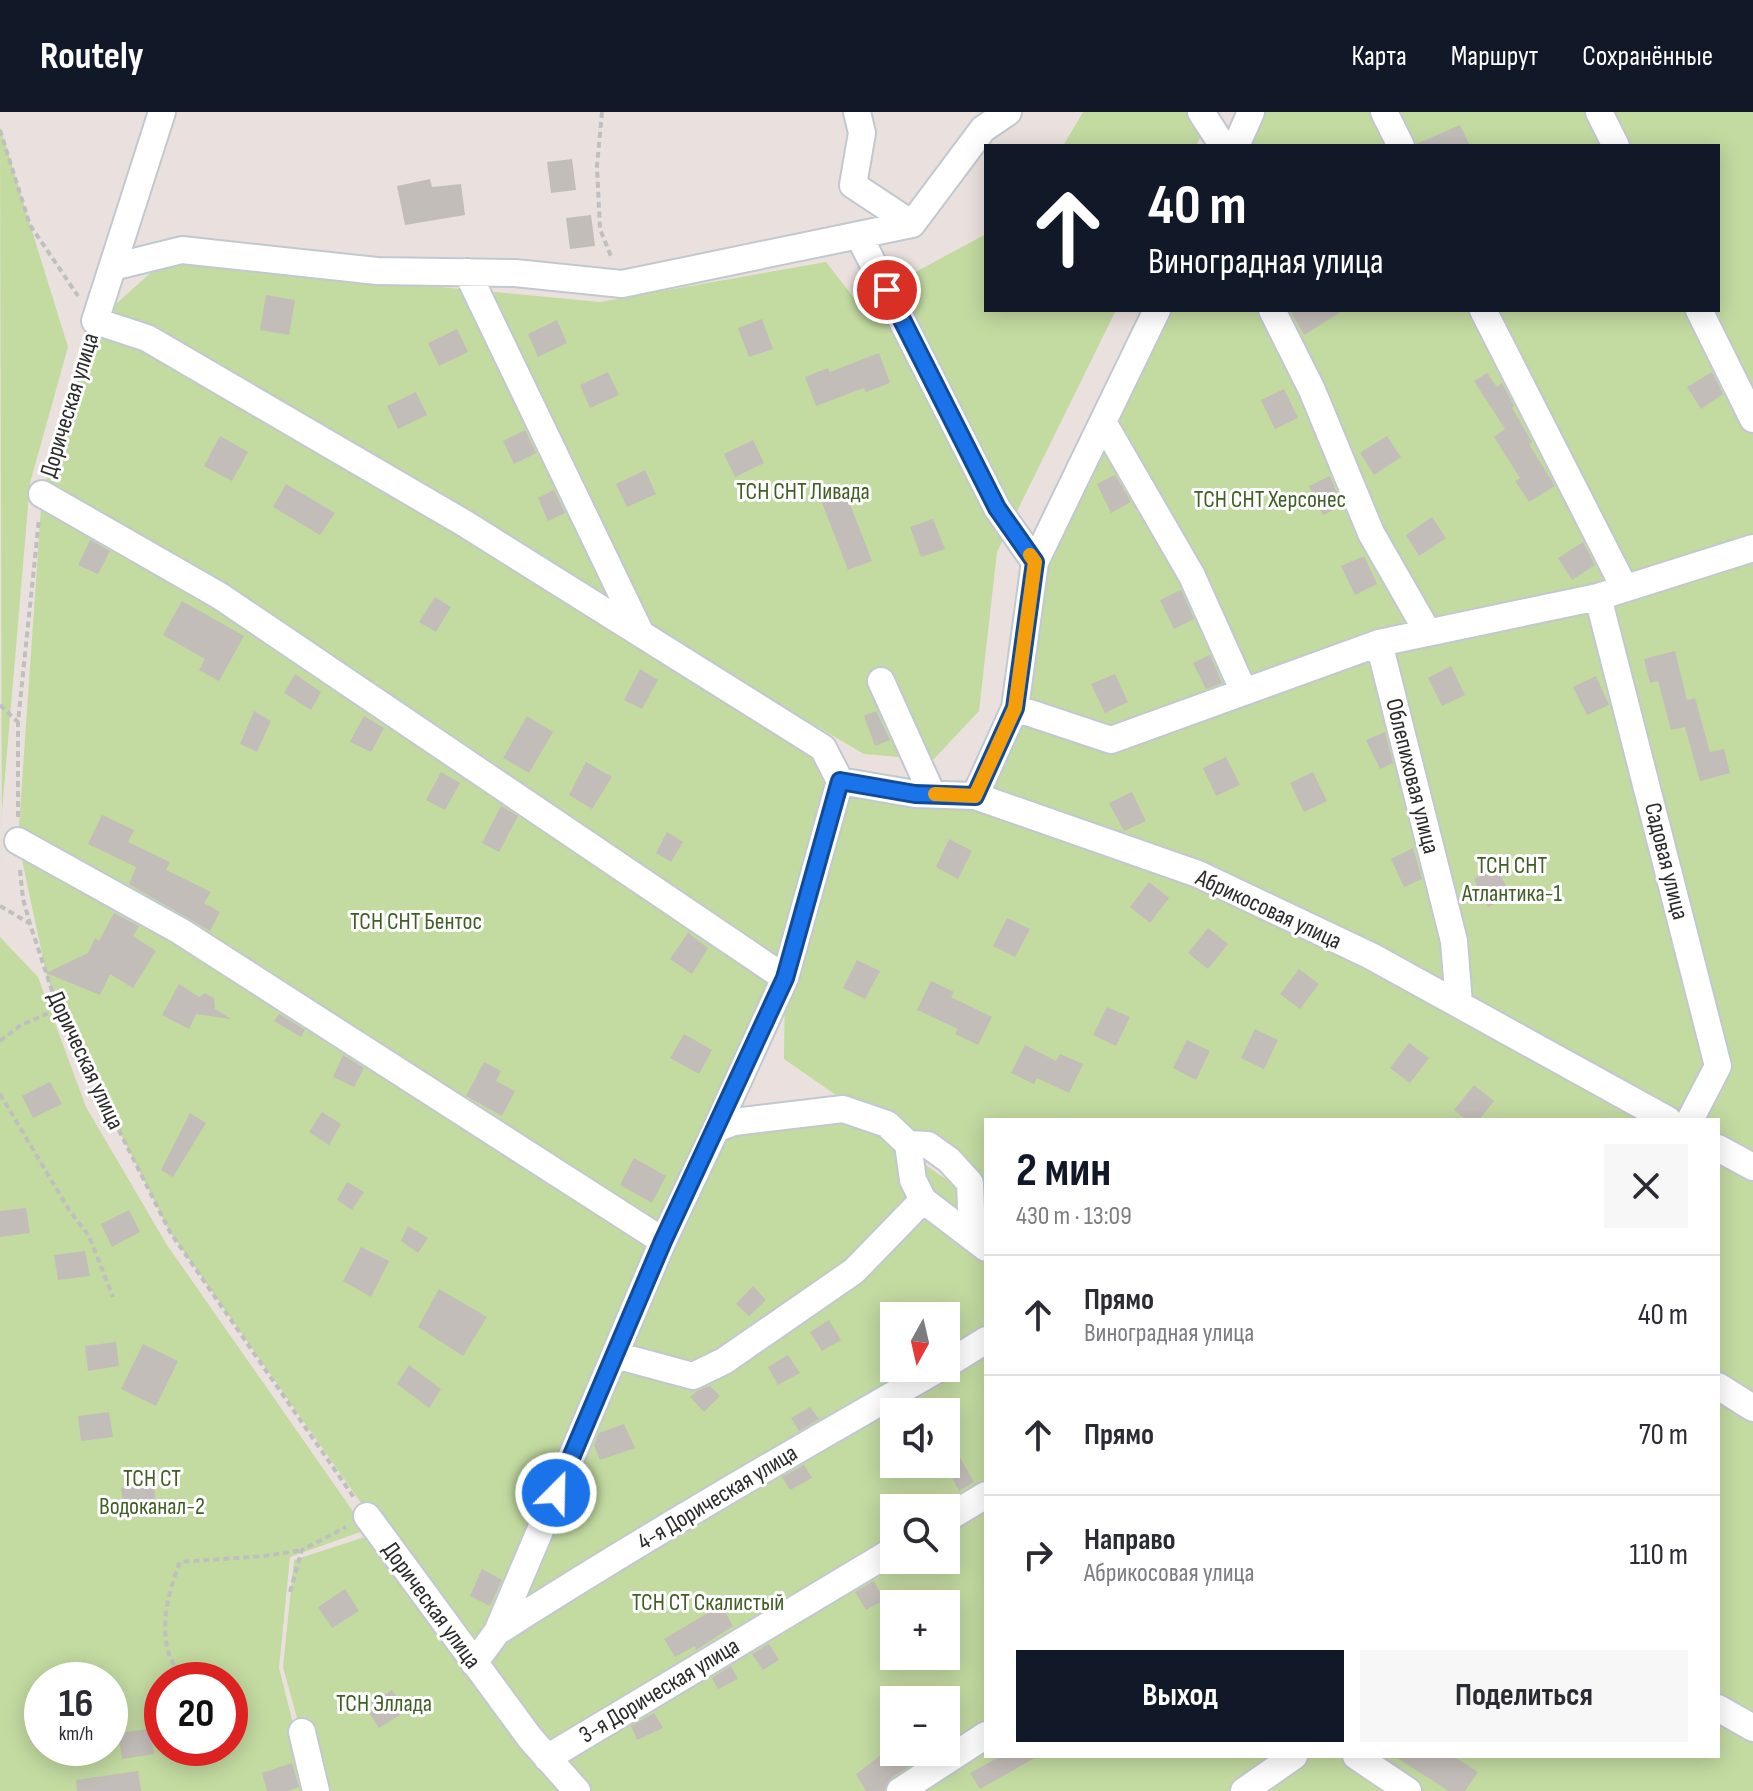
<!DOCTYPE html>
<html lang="ru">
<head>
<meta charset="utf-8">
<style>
	body { margin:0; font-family:"Sofia Sans Condensed",sans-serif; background:#f7f7f7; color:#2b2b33; height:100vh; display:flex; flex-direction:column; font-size:30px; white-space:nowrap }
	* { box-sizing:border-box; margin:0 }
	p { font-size:26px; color:#7c7c81 }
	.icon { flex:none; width:44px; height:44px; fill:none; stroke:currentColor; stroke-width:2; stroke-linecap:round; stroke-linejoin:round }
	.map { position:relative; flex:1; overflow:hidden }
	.side { position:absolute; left:984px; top:1006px; width:736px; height:640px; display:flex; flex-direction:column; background:#fff; border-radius:0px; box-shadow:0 4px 20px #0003 }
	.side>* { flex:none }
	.banner { position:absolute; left:984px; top:32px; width:736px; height:168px; border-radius:0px; box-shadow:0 4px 20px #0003; background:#111827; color:#fff; overflow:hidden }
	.needle { width:52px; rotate:188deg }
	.fabs { position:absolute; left:880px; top:1190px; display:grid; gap:16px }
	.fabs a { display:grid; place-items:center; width:80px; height:80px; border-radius:0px; background:#fff; box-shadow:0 4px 20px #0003; font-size:40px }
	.speed { position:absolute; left:24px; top:1550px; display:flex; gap:16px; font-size:40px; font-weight:700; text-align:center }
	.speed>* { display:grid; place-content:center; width:104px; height:104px; border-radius:50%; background:#fff; box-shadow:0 4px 20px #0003; line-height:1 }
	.speed small { font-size:20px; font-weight:400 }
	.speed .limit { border:12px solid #d22; background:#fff; color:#111 }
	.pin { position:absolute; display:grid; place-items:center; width:68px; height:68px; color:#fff; margin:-34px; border:4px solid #fff; border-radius:50%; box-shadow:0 2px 8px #0007 }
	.me { position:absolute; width:88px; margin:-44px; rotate:23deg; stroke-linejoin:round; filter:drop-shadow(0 0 6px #0008) }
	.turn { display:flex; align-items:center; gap:28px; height:168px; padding:0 32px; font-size:36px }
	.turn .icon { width:104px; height:104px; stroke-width:2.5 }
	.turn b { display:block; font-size:56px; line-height:68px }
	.round { display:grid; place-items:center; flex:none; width:84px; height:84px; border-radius:0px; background:#f7f7f7 }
	.overview { display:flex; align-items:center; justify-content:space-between; height:136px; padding:0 32px }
	h1 { font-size:48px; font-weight:700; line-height:60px; color:#111827 }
	.action { display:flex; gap:16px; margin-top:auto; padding:16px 32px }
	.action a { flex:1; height:92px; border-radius:0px; background:#111827; color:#fff; font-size:32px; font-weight:700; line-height:92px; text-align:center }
	.action a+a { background:#f7f7f7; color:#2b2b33 }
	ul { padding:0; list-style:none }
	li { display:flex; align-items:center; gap:24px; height:120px; padding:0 32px; border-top:2px solid #e1e1e2 }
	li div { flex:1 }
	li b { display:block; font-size:30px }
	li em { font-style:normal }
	header { display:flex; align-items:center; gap:48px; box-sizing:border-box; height:112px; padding:0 40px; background:#111827; color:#fff }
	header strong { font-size:38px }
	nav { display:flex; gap:44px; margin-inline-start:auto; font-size:28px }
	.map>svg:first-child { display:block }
	.green { fill:#c3daa1; fill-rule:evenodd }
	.building { fill:#c3bdb9 }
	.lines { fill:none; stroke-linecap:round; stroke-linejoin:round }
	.minor-casing { stroke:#c2c8cf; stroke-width:30 }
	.path { stroke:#bfbfbf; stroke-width:4; stroke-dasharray:6 4; stroke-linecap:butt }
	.minor { stroke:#fff; stroke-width:26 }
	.route-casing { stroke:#114b97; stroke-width:20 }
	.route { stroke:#1a73e8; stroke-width:14 }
	.slow { stroke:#f59e0b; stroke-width:14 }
	.labels { text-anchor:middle; stroke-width:6; stroke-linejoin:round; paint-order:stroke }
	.street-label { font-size:24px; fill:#2a2a2a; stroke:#fff }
	.park-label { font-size:24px; fill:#3f5e23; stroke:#fff }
</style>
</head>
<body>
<header>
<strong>Routely</strong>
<nav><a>Карта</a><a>Маршрут</a><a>Сохранённые</a></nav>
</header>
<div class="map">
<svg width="1753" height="1679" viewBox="0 0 1753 1679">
	<rect width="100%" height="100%" fill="#eae1de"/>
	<path class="green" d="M1083 0H1213L1196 34H1063Z
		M1237 0H1753V1679H581L474 1551 170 1120 58 897 46 861 18 729 42 382 95 209 823 636 840 669 974 684 1015 595 1035 450 1148 198H1718V34H1222ZM785 869 784 947 986 1087V1008H1718V1644H986V1094L853 1004 723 1016ZM894 1204H946V1256H894ZM894 1300H946V1352H894ZM894 1396H946V1448H894ZM894 1492H946V1544H894ZM894 1588H946V1640H894Z
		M0 15 68 235 30 371 2 699V781Z
		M986 122V198H1116L997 440 979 599 933 648 864 642 108 199 164 149 600 190 826 150 858 191Z
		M0 825 38 865 86 995 167 1133 366 1418 290 1445 279 1556 310 1679H0ZM42 1568H110V1636H42ZM162 1568H230V1636H162Z
		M371 1423 565 1679H317L283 1555 294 1448Z"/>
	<path class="building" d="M1460 13 1470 34H1417L1416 32Z
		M572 47 576 78 551 81 547 50Z
		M430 67 432 75 461 72 465 103 405 113 397 74Z
		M591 103 595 134 570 137 566 106Z
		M266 183 295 188 289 223 260 218Z
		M1290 198H1344L1304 223Z
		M762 207 773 237 749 245 738 216Z
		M557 208 567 231 538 245 528 222Z
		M457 217 468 240 439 254 428 231Z
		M879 241 890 271 866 280 864 276 816 294 805 265 828 256 830 260Z
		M608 260 619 283 590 296 580 273Z
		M1712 260 1723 282 1701 297 1687 275Z
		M1487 261 1497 275 1502 271 1514 294 1512 296 1532 330 1529 332 1555 374 1529 390 1515 369 1520 366 1494 325 1505 317 1474 269Z
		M1284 277 1298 306 1275 317 1261 288Z
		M416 280 427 303 398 317 387 294Z
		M525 318 536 341 514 352 503 329Z
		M220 324 248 340 232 369 204 354Z
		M1387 324 1401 345 1374 363 1360 341Z
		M753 328 764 351 735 365 724 342Z
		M645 358 656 382 627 395 616 372Z
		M1115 363 1131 390 1111 401 1097 372Z
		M1330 364 1342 394 1323 403 1309 374Z
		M286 372 335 401 320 423 273 395Z
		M843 374 872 449 848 458 819 383Z
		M554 378 565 401 548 409 538 386Z
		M1432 405 1446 426 1419 444 1406 423Z
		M933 407 945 437 921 445 910 415Z
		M90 428 110 439 98 462 78 453Z
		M1583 430 1595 453 1572 468 1558 446Z
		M1364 444 1377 472 1355 483 1341 454Z
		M1181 478 1194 507 1174 517 1160 488Z
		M435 485 451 495 436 520 419 510Z
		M182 489 244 524 219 569 199 558 205 547 163 523Z
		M1675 539 1687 588 1695 586 1710 640 1724 637 1730 661 1700 669 1685 615 1671 618 1658 569 1650 571 1644 547Z
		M1210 543 1222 571 1206 577 1193 551Z
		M1451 554 1465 583 1442 594 1428 566Z
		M640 557 658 568 642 597 624 588Z
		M295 562 321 580 311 598 284 581Z
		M1115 562 1128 590 1105 601 1091 572Z
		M1596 564 1609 593 1587 603 1573 575Z
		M254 599 271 609 257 640 240 632Z
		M876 599 890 628 875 634 864 604Z
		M364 604 384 616 371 640 350 630Z
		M527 604 553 620 529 661 503 646Z
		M1385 620 1393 651 1380 657 1366 628Z
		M1226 645 1240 673 1216 684 1203 656Z
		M586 650 612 665 592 697 569 683Z
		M441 660 460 671 445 698 426 688Z
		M1313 660 1327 689 1304 700 1290 671Z
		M1132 680 1146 709 1124 719 1109 691Z
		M501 694 518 704 499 740 482 731Z
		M102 703 134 718 128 730 170 750 166 758 211 780 204 791 220 800 210 819 129 772 136 755 88 732Z
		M667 720 683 730 671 750 656 741Z
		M949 727 972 739 958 767 936 755Z
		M1413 736 1422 767 1404 775 1391 747Z
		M1497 756 1511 784 1488 795 1474 767Z
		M1149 770 1169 786 1150 811 1130 795Z
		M114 801 139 814 133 824 156 839 133 876 110 862 100 883 46 861 88 841 95 826 99 829Z
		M1007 806 1030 817 1015 845 993 834Z
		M1208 816 1228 832 1208 857 1188 841Z
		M688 821 708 836 692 862 670 847Z
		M857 848 880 859 865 887 843 876Z
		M1299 857 1319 872 1300 897 1280 882Z
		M931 869 954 880 951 885 992 905 978 933 955 922 958 917 917 898Z
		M179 872 199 885 205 881 214 886 215 897 231 907 196 902 189 917 162 903Z
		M1107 895 1130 905 1116 934 1093 923Z
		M279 902 305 918 301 925 274 909Z
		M1255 917 1278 928 1264 957 1241 946Z
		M684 922 712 938 699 962 670 946Z
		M1187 928 1210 939 1196 968 1173 956Z
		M1409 931 1429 946 1410 971 1390 956Z
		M1025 933 1056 949 1060 942 1083 952 1069 981 1037 966 1034 972 1011 961Z
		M343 943 364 956 354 975 333 965Z
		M484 950 501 959 496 969 515 979 502 1004 466 984Z
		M50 970 62 992 33 1006 22 984Z
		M1474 973 1494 989 1479 1008H1466L1454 998Z
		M322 1000 341 1012 329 1033 309 1020Z
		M190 1001 206 1011 173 1065 161 1058Z
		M634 1046 666 1064 652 1091 620 1073Z
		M347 1070 364 1080 352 1098 337 1088Z
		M26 1096 30 1121 0 1125V1099Z
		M129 1098 140 1120 112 1135 101 1112Z
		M408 1114 428 1126 418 1141 401 1129Z
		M361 1135 389 1149 371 1185 343 1169Z
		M85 1139 90 1164 58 1168 54 1143Z
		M753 1174 766 1188 749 1204 736 1192Z
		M439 1177 487 1205 463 1244 418 1215Z
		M829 1208 841 1228 822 1239 810 1220Z
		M116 1230 119 1254 88 1259 85 1234Z
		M143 1232 178 1249 156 1294 121 1277Z
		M788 1243 800 1261 778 1273 768 1255Z
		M409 1253 441 1277 429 1296 397 1272Z
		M710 1274 720 1284 704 1300 690 1285 697 1279Z
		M810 1295 819 1307 799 1319 791 1306Z
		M109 1300 113 1325 81 1329 78 1304Z
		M624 1312 635 1336 600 1348 594 1333 599 1321Z
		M960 1346 974 1370 959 1379 946 1354Z
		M804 1353 812 1366 790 1378 782 1365Z
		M153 1371 157 1396 125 1401 121 1376Z
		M482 1457 502 1468 490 1494 470 1484Z
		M874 1469 884 1488 866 1498 855 1480Z
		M345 1477 359 1499 332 1516 318 1495Z
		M721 1493 733 1514 696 1538 695 1534 675 1545 664 1527Z
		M769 1532 779 1548 763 1558 752 1542Z
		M731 1554 738 1567 718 1577 712 1566Z
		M392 1578 406 1599 379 1616 365 1595Z
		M654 1601 663 1616 637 1628 631 1614Z
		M150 1617 154 1642 122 1647 118 1621Z
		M885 1640H931L891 1666 884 1679H866L856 1662Z
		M1001 1644H1038L980 1677 970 1661Z
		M1394 1644H1453L1478 1660 1465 1679H1449Z
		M292 1651 299 1675 288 1679H267L262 1661Z
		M138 1659 141 1679H77L76 1668Z"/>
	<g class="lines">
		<defs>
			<path id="minor" d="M162 0 95 209 147 226 464 411 823 636 840 669 785 866 716 1017
				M857 0 862 21 853 73 912 112
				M1201 0 1223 34
				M1384 0 1401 34
				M1599 0 1616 34
				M1236 34 1251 0
				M859 124 997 396 1035 450
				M113 155 182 138 377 159 515 161 622 172 912 112 983 17 1008 0
				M467 160 641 522
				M1272 198 1312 278 1371 421 1427 519
				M1483 198 1624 475
				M1699 198 1753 307
				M1103 310 1192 464 1244 580
				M42 382 220 484 785 866
				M1598 485 1718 954 1690 1008
				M1379 531 1454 829 1459 892
				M881 569 932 682
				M1015 596 1035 450 1157 198
				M840 669 915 682 975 684 1198 762 1371 844 1668 1008
				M975 684 1015 596 1111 628 1379 531 1598 485 1753 436
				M18 729 180 819 663 1129
				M908 1032 928 1033 949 1048 970 1071 972 1124
				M1718 1036 1753 1055
				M615 1243 693 1264 724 1249 854 1159 923 1088
				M946 1253 986 1228
				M1718 1274 1753 1296
				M367 1404 530 1626 577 1679
				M946 1407 986 1383
				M497 1520C642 1427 791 1341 940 1256
				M474 1551 497 1520 663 1129 716 1017 734 1010 843 997 887 1012 908 1032 913 1068 923 1088 986 1136
				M1718 1596 1753 1616
				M302 1620 316 1679
				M1356 1644 1408 1679
				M547 1646 894 1438
				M900 1679 986 1623
				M1244 1679 1294 1644"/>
		</defs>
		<use href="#minor" class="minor-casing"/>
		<path class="path" d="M602 0 597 54 600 117 612 147
			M0 18 30 113 78 184
			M49 359 89 230
			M0 593 18 610
			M18 705V610L39 407
			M20 758 23 787 30 812 58 897 170 1120 355 1387
			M0 794 29 811
			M0 929 21 913 58 897
			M0 982 69 1098 89 1124 113 1185
			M290 1480 302 1438 346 1415
			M187 1568C152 1540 166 1485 180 1450L265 1444 302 1438"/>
		<use href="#minor" class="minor"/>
	</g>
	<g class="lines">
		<defs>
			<path id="route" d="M556 1381 663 1129 785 866 840 669 915 682 975 684 1015 596 1035 450 997 396 887 178"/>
		</defs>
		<use href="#route" class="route-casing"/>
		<use href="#route" class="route"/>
		<path class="slow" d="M935 682 975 684 1015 596 1035 450 1030 443"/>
	</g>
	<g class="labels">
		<g class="street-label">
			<text transform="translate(69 293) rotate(-73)" y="8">Дорическая улица</text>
			<text transform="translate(1413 664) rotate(76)" y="8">Облепиховая улица</text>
			<text transform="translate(1667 749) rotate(76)" y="8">Садовая улица</text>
			<text transform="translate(1269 797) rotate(25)" y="8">Абрикосовая улица</text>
			<text transform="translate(86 948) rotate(65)" y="8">Дорическая улица</text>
			<text transform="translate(717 1385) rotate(-31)" y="8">4-я Дорическая улица</text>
			<text transform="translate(432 1493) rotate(54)" y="8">Дорическая улица</text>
			<text transform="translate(659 1578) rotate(-31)" y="8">3-я Дорическая улица</text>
		</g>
		<g class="park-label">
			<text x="803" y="387">ТСН СНТ Ливада</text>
			<text x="1270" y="395">ТСН СНТ Херсонес</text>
			<text x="1512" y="761">ТСН СНТ<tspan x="1512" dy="28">Атлантика-1</tspan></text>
			<text x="416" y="817">ТСН СНТ Бентос</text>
			<text x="152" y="1374">ТСН СТ<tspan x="152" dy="28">Водоканал-2</tspan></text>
			<text x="708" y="1498">ТСН СТ Скалистый</text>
			<text x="384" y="1599">ТСН Эллада</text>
		</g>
	</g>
</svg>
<div class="fabs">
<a><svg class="needle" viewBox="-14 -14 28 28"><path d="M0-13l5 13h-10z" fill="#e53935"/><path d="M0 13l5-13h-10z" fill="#7c7c81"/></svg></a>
<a><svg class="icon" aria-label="sound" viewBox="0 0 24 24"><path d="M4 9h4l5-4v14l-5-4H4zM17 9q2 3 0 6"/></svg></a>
<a><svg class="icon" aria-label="search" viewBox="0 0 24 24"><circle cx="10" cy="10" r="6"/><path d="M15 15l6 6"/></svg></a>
<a>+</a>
<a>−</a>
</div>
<div class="speed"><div>16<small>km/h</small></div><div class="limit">20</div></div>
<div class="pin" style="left:887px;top:178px;background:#d93025"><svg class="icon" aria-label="arrive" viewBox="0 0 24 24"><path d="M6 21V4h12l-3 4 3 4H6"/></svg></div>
<svg class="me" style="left:556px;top:1381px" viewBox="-20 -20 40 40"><circle r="17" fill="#1a73e8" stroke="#fff" stroke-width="3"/><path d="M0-11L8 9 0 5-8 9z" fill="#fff"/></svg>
<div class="banner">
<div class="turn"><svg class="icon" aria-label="ahead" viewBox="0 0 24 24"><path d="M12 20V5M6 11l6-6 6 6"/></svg><div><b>40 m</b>Виноградная улица</div></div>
</div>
<section class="side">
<div class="overview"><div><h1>2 мин</h1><p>430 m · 13:09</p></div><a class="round"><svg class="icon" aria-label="close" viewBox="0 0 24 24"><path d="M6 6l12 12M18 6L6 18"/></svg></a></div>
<ul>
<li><svg class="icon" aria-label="ahead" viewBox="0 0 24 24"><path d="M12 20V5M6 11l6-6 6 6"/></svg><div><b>Прямо</b><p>Виноградная улица</p></div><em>40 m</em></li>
<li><svg class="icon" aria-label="ahead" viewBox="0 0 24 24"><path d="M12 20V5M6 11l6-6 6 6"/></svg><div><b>Прямо</b></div><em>70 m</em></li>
<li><svg class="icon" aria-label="right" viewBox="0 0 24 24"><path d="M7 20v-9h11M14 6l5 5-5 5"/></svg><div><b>Направо</b><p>Абрикосовая улица</p></div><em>110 m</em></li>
</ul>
<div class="action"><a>Выход</a><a>Поделиться</a></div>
</section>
</div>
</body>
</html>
